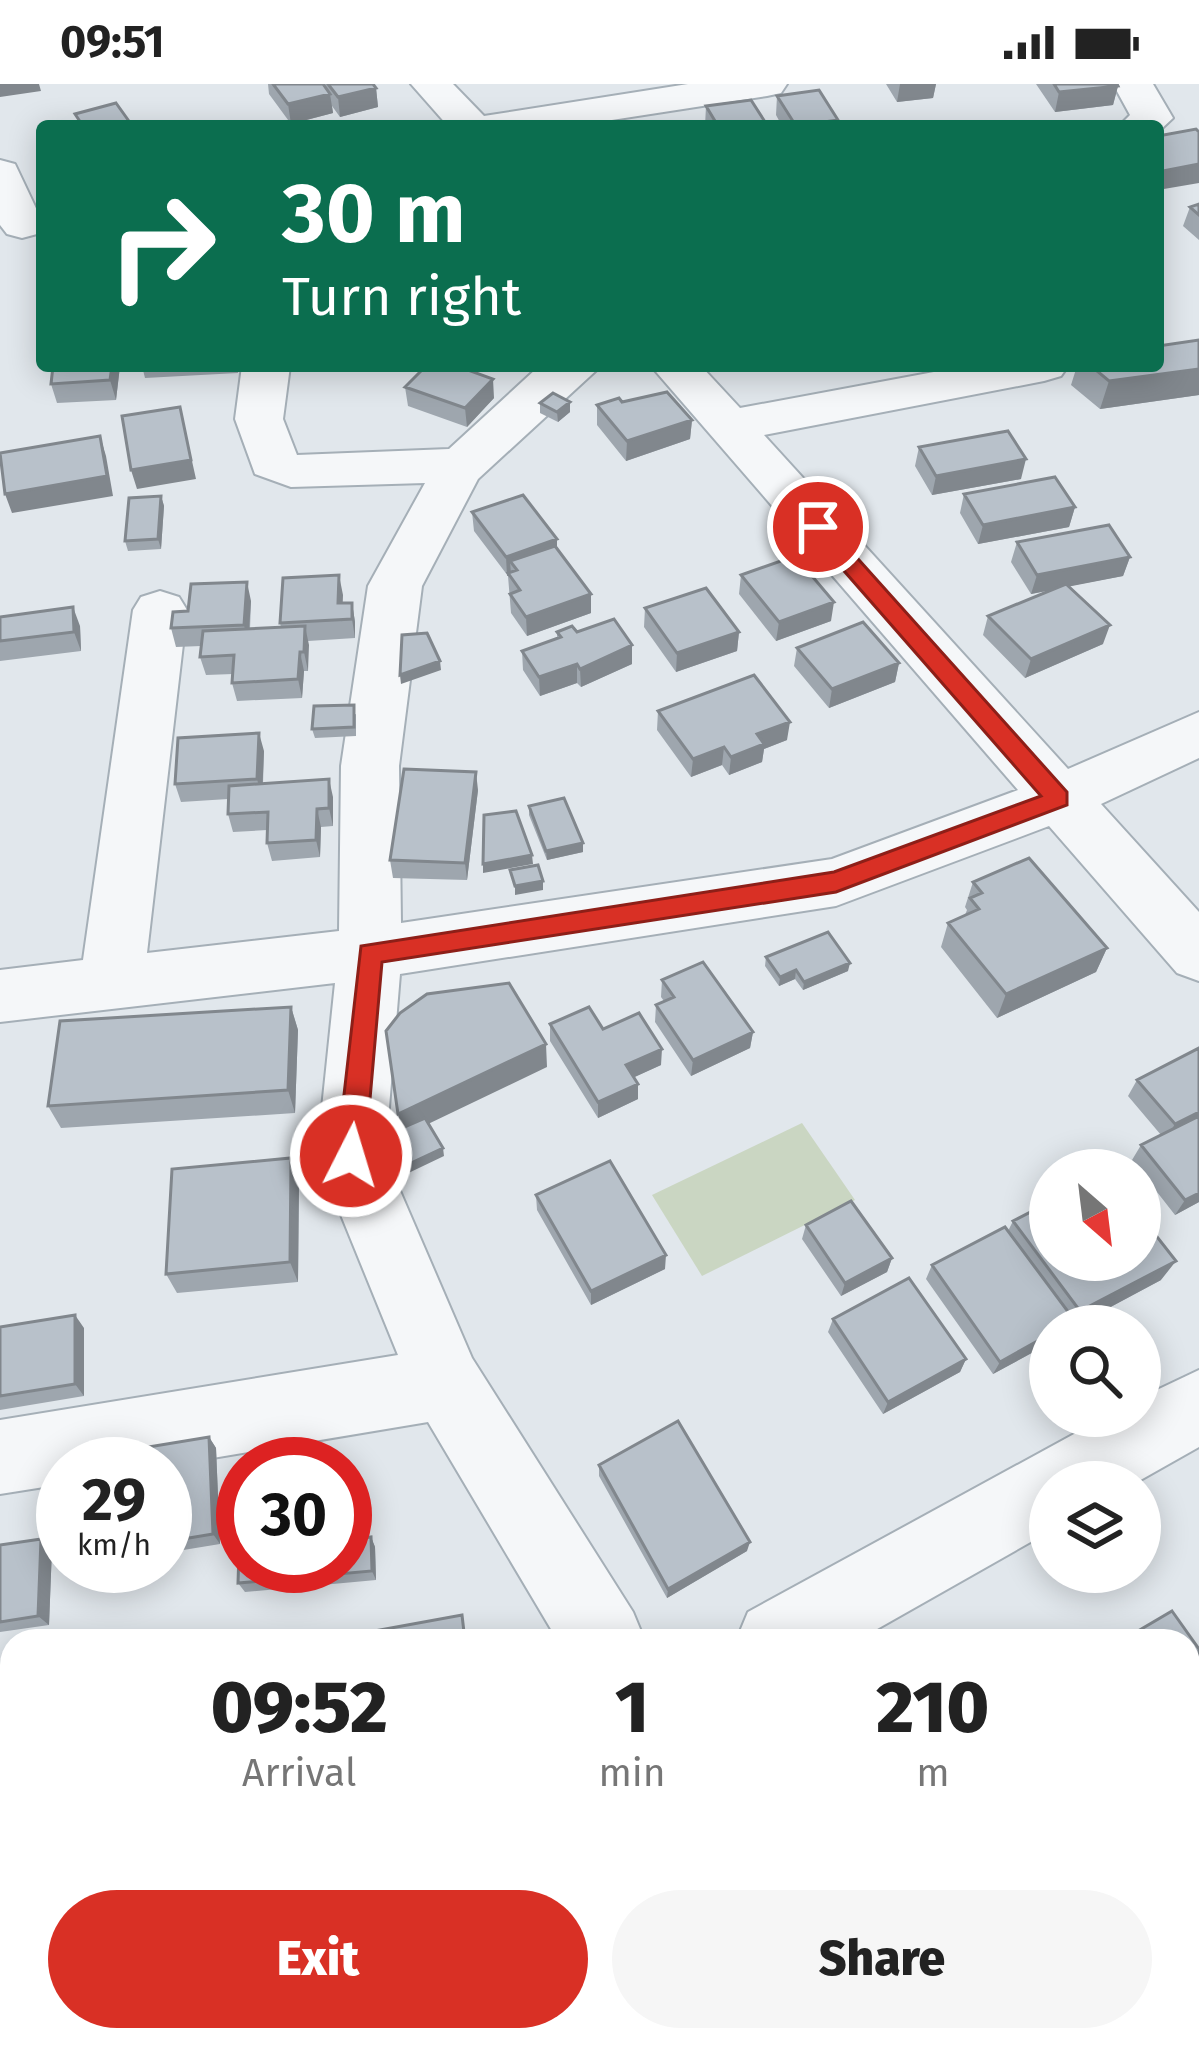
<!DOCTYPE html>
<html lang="en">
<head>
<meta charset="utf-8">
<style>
	body { margin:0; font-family:"Fira Sans",sans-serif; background:#f6f6f6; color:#222; height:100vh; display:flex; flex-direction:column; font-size:45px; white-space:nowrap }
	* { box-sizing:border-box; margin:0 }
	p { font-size:39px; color:#767676 }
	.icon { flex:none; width:66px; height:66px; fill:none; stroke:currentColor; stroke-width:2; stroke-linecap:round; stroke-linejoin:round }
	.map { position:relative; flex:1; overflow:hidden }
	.details { position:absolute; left:0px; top:1545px; width:1200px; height:423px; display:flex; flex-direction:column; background:#fff; border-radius:36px 36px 0 0; box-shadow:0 6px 30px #0003 }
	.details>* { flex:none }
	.banner { position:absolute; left:36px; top:36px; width:1128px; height:252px; border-radius:12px; box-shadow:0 6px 30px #0003; background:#0b6e4f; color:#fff; overflow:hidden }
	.needle { width:78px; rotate:152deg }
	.tools { position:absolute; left:1029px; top:1065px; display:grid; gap:24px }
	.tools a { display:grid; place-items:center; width:132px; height:132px; border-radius:50%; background:#fff; box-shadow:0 6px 30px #0003; font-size:60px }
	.speed { position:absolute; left:36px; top:1353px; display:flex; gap:24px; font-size:60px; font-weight:700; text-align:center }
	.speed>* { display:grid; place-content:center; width:156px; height:156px; border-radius:50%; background:#fff; box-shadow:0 6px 30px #0003; line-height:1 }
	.speed small { font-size:30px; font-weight:400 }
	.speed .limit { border:18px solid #d22; background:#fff; color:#111 }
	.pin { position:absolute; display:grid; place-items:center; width:102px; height:102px; color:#fff; margin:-51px; border:6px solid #fff; border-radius:50%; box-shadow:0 3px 12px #0007 }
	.me { position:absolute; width:132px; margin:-66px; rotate:5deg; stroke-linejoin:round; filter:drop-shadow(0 0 9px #0008) }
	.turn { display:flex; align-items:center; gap:42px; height:252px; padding:0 48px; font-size:54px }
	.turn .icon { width:156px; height:156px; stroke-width:2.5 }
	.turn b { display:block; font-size:84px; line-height:102px }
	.eta { display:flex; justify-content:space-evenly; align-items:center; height:204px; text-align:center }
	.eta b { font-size:72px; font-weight:800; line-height:84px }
	.button { display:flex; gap:24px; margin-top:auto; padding:24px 48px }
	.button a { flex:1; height:138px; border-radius:72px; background:#d93025; color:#fff; font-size:48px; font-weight:800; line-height:138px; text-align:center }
	.button a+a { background:#f6f6f6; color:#222 }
	.status { display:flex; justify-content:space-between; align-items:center; height:84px; padding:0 60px; background:#fff; direction:ltr }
	.status svg { height:33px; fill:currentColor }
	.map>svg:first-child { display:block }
	.green { fill:#cad6c2 }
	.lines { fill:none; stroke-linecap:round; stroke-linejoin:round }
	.minor-casing { stroke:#a5afb7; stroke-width:4 }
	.minor { fill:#f5f7f9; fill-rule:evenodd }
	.wall { fill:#9ea6ae }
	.shaded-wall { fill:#81878d }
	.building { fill:#b8c1ca; stroke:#81878d; stroke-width:3 }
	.route { fill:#d93025; stroke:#8d1f18; stroke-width:3 }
</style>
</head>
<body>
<div class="status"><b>09:51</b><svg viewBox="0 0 49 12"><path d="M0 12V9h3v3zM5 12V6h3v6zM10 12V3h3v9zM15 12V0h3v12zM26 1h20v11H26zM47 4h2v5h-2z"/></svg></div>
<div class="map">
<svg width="1199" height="1967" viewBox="0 0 1199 1967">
	<rect width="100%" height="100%" fill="#e1e7ec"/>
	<path class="green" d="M802 1039 855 1116 702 1192 652 1111Z"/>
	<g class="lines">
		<defs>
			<path id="minor" d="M411 0H453L484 32 688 0H787L781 9 767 12 573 42H448Z
				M1113 0H1153L1173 34 1158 48V42H1119L1130 31Z
				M0 76 15 80 42 137 37 150 22 154 7 150 0 141Z
				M242 282H290L283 335 297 371 449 365 536 285 601 282 478 395 422 502 399 682 401 839 832 775 1018 706 651 282H701L740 324 966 282H1068L1061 292 1044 297 764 351 1068 685 1199 628V674L1101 720 1199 828V897L1177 889 1049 742 836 822 400 890 385 1072 472 1274 633 1528 645 1557H558L428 1338 165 1382 63 1380V1400L0 1410V1336L398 1271 317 1072 335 899 0 938V886L83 876 133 526 141 513 160 507 179 513 187 526 147 869 339 847 341 682 368 502 425 399 291 403 255 390 235 335Z
				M1199 1286V1363L1137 1398H1050V1447L856 1557H736L748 1528 1107 1332H1140V1314Z
				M832 1956H926L931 1967H837Z"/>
		</defs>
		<use href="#minor" class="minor-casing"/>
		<use href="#minor" class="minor"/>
	</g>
	<path class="wall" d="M268 0H373L376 4 378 23 340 33 332 22 333 29 291 40 269 10Z
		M886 0H936L933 14 897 18Z
		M1036 0H1117L1118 2 1113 21 1055 28Z
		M777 12 837 42H782L776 31Z
		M706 22 767 42H705Z
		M1199 120V156L1183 142 1190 123Z
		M1199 256V311L1100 325 1071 301 1077 282H1158Z
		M120 282 116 316 57 319 51 300Z
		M142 282H239L238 289 145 294Z
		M405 303 494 314 467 343 408 322Z
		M570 318V328L558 338 540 329V319Z
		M622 318 692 336 690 355 626 377 597 341V321Z
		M919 363 1021 395 932 411 915 382Z
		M964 410 1075 423 1069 443 978 460 960 429Z
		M161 412 164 422 161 465 128 467 125 457Z
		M472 428 557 455V464L591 529 527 552 511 529 508 492 474 447Z
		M1017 458 1130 473 1123 492 1069 502 1103 560 1025 594 983 551 988 532 1051 506 1031 510 1011 478Z
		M339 491 342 519H352L355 538V554L308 557V587H304L302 614 237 617 232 599 233 590 206 591 200 573 201 562 176 563 171 544 188 527 251 517 250 545 281 543 280 539Z
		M741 491 831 537 776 557 739 510Z
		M645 524 739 548 737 567 676 588 644 543Z
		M0 533 80 542 81 567 0 577Z
		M557 548H577L632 580 581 603 577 599 540 612 523 586 522 567 557 555Z
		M797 564 899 579 895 598 829 624 794 582Z
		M658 627 787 656 764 665 762 678 729 691 722 681 691 693 657 646Z
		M356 630V652L315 654 312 645Z
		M264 667 263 700 333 713V742L321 743 320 773 272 777 267 759V746L233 748 228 730V715L181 718 175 700Z
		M478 706 467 796 393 794 390 776Z
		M529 722 583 768 547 776 529 731Z
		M973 798 1107 864 1096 888 997 934 941 863 948 839 965 831 967 826 965 823Z
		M766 873 848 887 803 906 795 895 779 902 765 882Z
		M662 896 753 948 750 964 691 992 655 938 656 921 664 917 661 913Z
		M291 923 298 946 295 1029 61 1044 48 1022Z
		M550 940 603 945 661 981 634 993 638 1015 598 1034 550 957Z
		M1199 964V1118L1175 1131 1132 1076 1141 1061 1161 1051 1128 1012 1137 996Z
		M291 1074 299 1095 298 1198 177 1209 166 1190Z
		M536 1111 665 1185 591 1221 537 1126Z
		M1013 1137 1161 1196 1075 1242H1050V1259L993 1290 926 1195 932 1181 1008 1147Z
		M806 1141 892 1174 887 1188 841 1212 802 1155Z
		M833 1235 966 1275 960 1288 883 1330 828 1248Z
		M0 1243 84 1244V1312L0 1326Z
		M209 1353 216 1364 220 1460 165 1469V1380Z
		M599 1381 747 1467 667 1514 599 1392Z
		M366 1436V1453H371L375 1463 376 1496 245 1508 238 1499Z
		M41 1455 52 1464 49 1541 0 1548V1461Z
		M12 1674V1854L0 1855V1675Z"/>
	<path class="shaded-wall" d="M0 0H39L41 7 0 13Z
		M900 0H936L933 14 897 18Z
		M1118 2 1113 21 1055 28 1059 8Z
		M376 4 378 23 340 33 338 13Z
		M330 10 333 29 291 40 288 20Z
		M838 36 837 42H797Z
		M1199 80V99L1158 106 1163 87Z
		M112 282H120L116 316 110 296Z
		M1199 285V311L1100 325 1109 297Z
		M493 295 494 314 467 343 465 324Z
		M570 318V328L558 338 557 328Z
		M180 323 196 395 137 405 131 386Z
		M692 336 690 355 626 377 627 357Z
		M100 352 106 372 113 412 12 429 5 410Z
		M1026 375 1021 395 932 411 936 392Z
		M161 412 164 422 161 465 158 455Z
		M1075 423 1069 443 978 460 983 441Z
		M557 455V474L517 486 510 477 511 491 507 492 506 473Z
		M1130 473 1123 492 1031 510 1037 491Z
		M339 491 343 511 342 538 338 519Z
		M247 498 251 517 248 560 244 541Z
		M591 510V529L527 552 526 533Z
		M834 518 831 537 776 557 779 538Z
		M352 519 355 538V554L352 535Z
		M73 523 80 542 81 567 74 548Z
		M1110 541 1103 560 1025 594 1031 575Z
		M305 542 309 561 308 587 304 568Z
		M739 548 737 567 676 588 677 569Z
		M632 561V580L581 603 580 585Z
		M300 568 304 587 302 614 298 595Z
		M440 577 441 586 401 600 400 591Z
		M899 579 895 598 829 624 832 605Z
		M577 580V599L540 612 539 593Z
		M790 638 787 656 764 665 762 678 729 691 731 673 757 650Z
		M259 649 264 667 262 713 257 695Z
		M724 663 722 681 691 693 693 675Z
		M476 688 478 706 467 796 465 779Z
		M329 695 333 713V742L329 724Z
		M317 725 321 743 320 773 316 756Z
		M583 759V768L547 776 546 767Z
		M532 771 533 780 483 789V780Z
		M543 797V806L515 811V802Z
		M1107 864 1096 888 997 934 1006 910Z
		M850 879 848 887 803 906 804 898Z
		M796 886 795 895 779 902 780 893Z
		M291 923 298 946 295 1029 288 1006Z
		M753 948 750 964 691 992 693 976Z
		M546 960 547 983 403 1052 398 1030Z
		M662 965 661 981 626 997V981Z
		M638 1000V1015L598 1034V1018Z
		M1199 1028V1038L1165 1056 1175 1040Z
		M443 1064 444 1072 398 1094 396 1086Z
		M291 1074 299 1095 298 1198 290 1178Z
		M1199 1109V1118L1175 1131 1185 1116Z
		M666 1171 665 1185 591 1221V1207Z
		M892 1174 887 1188 841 1212 845 1199Z
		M1176 1177 1161 1196 1075 1242H1065L1073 1238 1080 1227Z
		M75 1231 84 1244V1312L75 1300Z
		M1050 1250V1259L993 1290 1000 1278Z
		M966 1275 960 1288 883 1330 888 1318Z
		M209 1353 216 1364 220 1460 213 1450Z
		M361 1426 366 1436V1463L362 1454Z
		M371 1453 375 1463 376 1496 372 1487Z
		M41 1455 52 1464 49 1541 38 1532Z
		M750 1458 747 1467 667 1514 668 1505Z
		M166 1956H176L175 1967H165Z
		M313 1956H320V1967H313Z"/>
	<path class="building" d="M273 0H323L330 10 288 20Z
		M328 0H373L376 4 338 13Z
		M1054 0H1117L1118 2 1059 8Z
		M819 6 838 36 796 42 777 12Z
		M751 16 767 41 718 42 706 22Z
		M116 19 131 40 83 42 75 30Z
		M1196 45 1199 48V80L1163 87 1158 82V52Z
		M1199 120V131L1190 123Z
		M1199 256V285L1109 297 1091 282H1158V262Z
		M53 282H112L110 296 51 300Z
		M426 282H457L493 295 465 324 405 303Z
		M667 308 692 336 627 357 597 321 619 314 622 318Z
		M553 309 570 318 557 328 540 319Z
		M180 323 191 376 131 386 122 332Z
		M1008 347 1026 375 936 392 919 363Z
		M100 352 107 392 5 410 0 369Z
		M1055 393 1075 423 983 441 964 410Z
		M523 411 557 455 506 473 472 428Z
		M161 412 158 455 125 457 129 414Z
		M1109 441 1130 473 1037 491 1017 458Z
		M555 462 591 510 526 533 510 510 520 506 508 489 517 486 510 477Z
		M795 472 834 518 779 538 741 491Z
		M339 491 338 519H352V535L280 539 283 494Z
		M247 498 244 541 171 544 173 528 188 527 191 500Z
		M1066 500 1110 541 1031 575 988 532Z
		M706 504 739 548 677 569 645 524Z
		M73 523 74 548 0 557V533Z
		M614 535 632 561 580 585 577 580 539 593 522 567 561 553 557 548 572 542 577 548Z
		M863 538 899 579 832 605 797 564Z
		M305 542 304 568H300L298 595 232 599 234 571 200 573 203 547Z
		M427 549 440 577 400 591 402 551Z
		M754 591 790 638 757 650 764 660 731 673 724 663 693 675 658 627Z
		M354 621V643L312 645 314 622Z
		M259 649 257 695 175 700 178 654Z
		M404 685 476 688 465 779 390 776Z
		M329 695V724L317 725 316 756 267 759 268 728 228 730 229 702Z
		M564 714 583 759 546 767 529 722Z
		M516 727 532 771 483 780 484 731Z
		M1029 774 1107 864 1006 910 948 839 979 825 970 814 982 809 973 798Z
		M538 781 543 797 515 802 510 786Z
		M828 848 850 879 804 898 796 886 780 893 766 873Z
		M703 878 753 948 693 976 656 921 674 913 662 896Z
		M509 899 546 960 398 1030 386 947 400 929 427 910Z
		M291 923 288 1006 48 1022 60 937Z
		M589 923 603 945 639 929 662 965 626 981 638 1000 598 1018 550 940Z
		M1199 964V1028L1175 1040 1137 996Z
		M1199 1032V1109L1185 1116 1141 1061Z
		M425 1034 443 1064 396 1086 388 1050Z
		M291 1074 290 1178 166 1190 172 1085Z
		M610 1077 666 1171 591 1207 536 1111Z
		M851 1117 892 1174 845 1199 806 1141Z
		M1050 1118V1176H1140V1131L1176 1177 1080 1227 1013 1137Z
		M1005 1143 1075 1237 1065 1242H1050V1250L1000 1278 932 1181Z
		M909 1194 966 1275 888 1318 833 1235Z
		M75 1231V1300L0 1312V1243Z
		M678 1337 750 1458 668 1505 599 1381Z
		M209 1353 213 1450 165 1458V1380H106V1370Z
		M361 1426 362 1454 371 1453 372 1487 238 1499 240 1438H243V1482H345V1428Z
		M41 1455 38 1532 0 1538V1461Z
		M1172 1527 1199 1565V1633L1188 1640V1557H1121Z
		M462 1531 465 1557H370L369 1548Z
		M12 1674V1849L0 1850V1675Z
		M21 1956H166L165 1967H19Z
		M177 1956H313V1967H176Z
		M320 1956H462V1967H320Z"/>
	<path class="route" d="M818 436 825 438 1067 708V721L836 808 382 878 365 1072 361 1081 351 1084 341 1081 337 1072 361 862 834 788 1041 712 810 448 807 443Z"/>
</svg>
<div class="tools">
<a><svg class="needle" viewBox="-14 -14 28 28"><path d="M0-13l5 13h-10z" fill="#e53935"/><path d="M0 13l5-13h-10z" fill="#767676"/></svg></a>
<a><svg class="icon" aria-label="search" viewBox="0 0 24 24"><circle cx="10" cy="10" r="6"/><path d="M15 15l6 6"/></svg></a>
<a><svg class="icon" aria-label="layers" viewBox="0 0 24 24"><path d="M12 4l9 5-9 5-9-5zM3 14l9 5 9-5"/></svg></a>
</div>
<div class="speed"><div>29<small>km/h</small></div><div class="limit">30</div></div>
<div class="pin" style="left:818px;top:443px;background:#d93025"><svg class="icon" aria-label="arrive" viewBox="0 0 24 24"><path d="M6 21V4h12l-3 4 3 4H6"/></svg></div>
<svg class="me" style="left:351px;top:1072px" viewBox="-20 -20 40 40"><circle r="17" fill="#d93025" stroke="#fff" stroke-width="3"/><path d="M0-11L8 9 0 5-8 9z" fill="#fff"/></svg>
<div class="banner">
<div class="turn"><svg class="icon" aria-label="right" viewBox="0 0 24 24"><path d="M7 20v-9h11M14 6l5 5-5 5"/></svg><div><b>30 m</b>Turn right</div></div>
</div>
<section class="details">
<div class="eta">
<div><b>09:52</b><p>Arrival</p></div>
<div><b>1</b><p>min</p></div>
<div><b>210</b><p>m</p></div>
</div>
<div class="button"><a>Exit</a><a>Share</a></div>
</section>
</div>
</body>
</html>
